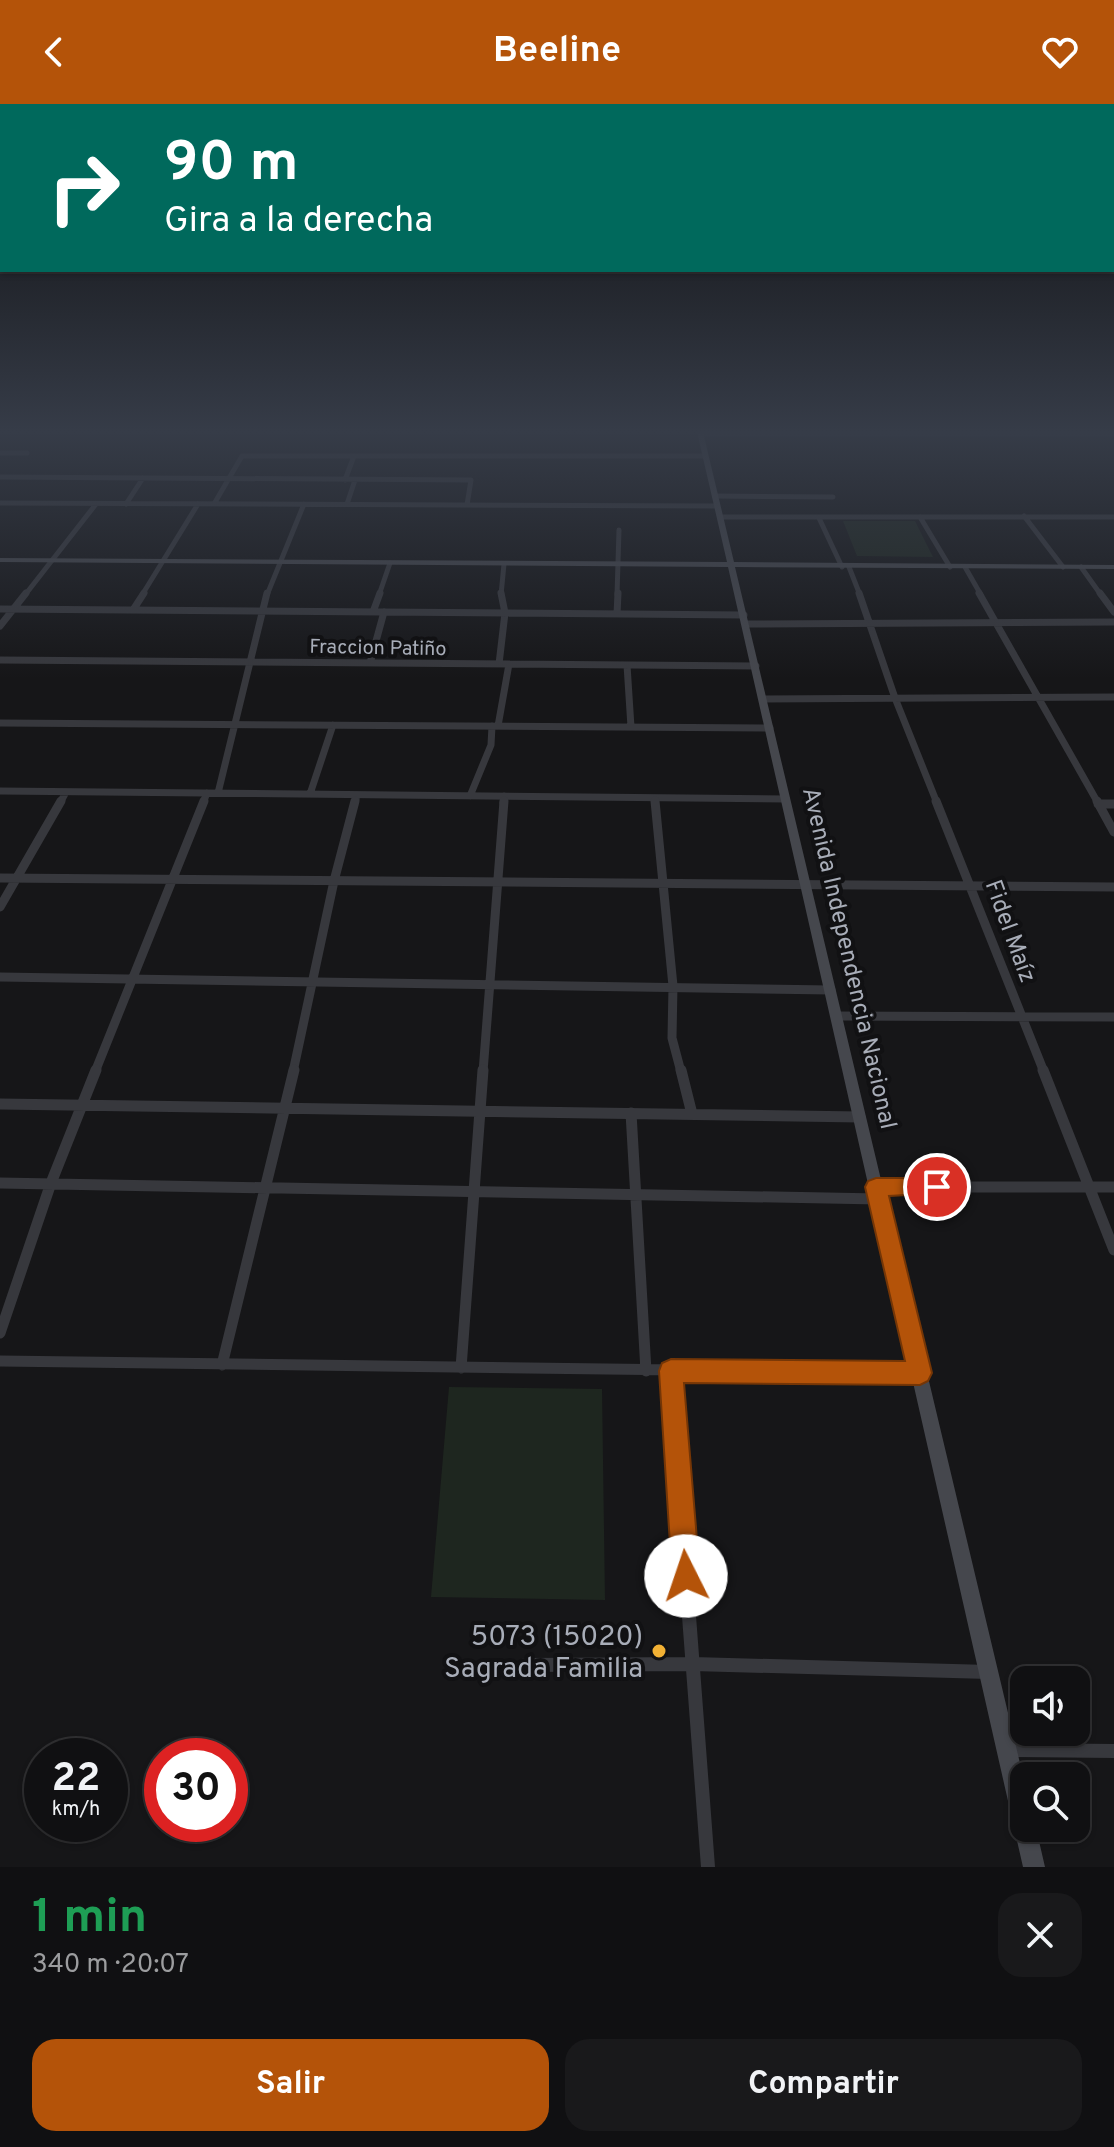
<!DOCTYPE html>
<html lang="es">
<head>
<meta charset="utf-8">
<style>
	body { margin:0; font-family:Overpass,sans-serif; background:#19191b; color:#f1f3f6; height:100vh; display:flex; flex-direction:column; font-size:30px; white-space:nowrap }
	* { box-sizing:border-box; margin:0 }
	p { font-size:26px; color:#9c9d9f }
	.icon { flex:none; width:44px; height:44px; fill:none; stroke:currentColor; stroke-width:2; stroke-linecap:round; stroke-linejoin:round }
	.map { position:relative; height:1763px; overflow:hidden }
	.side { display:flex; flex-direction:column; background:#101012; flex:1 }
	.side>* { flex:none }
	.banner { position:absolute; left:0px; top:0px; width:1114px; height:168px; box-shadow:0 2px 6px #0004,0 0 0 2px #303032; background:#00695c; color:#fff; overflow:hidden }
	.fabs { position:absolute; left:1010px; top:1562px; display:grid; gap:16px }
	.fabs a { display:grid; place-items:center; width:80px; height:80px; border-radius:16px; background:#101012; box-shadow:0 2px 6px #0004,0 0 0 2px #303032; font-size:40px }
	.speed { position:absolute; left:24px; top:1634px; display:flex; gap:16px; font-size:40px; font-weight:700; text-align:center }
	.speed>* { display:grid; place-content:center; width:104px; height:104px; border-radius:50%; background:#101012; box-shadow:0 2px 6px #0004,0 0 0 2px #303032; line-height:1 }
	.speed small { font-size:20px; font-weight:400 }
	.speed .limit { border:12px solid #d22; background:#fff; color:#111 }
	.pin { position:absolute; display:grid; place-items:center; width:68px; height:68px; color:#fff; margin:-34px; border:4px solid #fff; border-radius:50%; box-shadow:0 2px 8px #0007 }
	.me { position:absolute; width:88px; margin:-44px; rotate:356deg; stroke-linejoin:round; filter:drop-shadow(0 0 6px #0008) }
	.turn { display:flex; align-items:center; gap:28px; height:168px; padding:0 32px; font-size:36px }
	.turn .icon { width:104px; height:104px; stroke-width:2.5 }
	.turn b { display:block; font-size:56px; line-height:68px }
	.round { display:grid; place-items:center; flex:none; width:84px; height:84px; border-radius:24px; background:#19191b }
	.summary { display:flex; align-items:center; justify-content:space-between; height:136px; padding:0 32px }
	h1 { font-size:48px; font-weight:700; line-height:60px; color:#1e9e55 }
	.primary-button { display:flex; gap:16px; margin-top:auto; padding:16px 32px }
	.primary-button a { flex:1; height:92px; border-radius:24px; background:#b45309; color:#fff; font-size:32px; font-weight:700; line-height:92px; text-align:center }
	.primary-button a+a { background:#19191b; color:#f1f3f6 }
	header { display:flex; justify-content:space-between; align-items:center; height:104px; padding:0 32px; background:#b45309; color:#fff; font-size:36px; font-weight:700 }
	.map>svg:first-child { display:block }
	.green { fill:#1e261f }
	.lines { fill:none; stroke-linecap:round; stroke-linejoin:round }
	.street-far4 { stroke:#37383d; stroke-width:5 }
	.street-far3 { stroke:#37383d; stroke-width:7 }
	.street-far2 { stroke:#37383d; stroke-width:9 }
	.street-far1 { stroke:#37383d; stroke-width:11 }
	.street { stroke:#37383d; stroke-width:14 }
	.secondary { fill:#45474d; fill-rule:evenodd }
	.route { fill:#b45309; stroke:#753606; stroke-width:2 }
	.poi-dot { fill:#f2b134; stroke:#111113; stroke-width:3 }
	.labels { text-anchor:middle; stroke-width:8; stroke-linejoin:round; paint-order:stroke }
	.far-street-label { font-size:20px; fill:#a8adb8; stroke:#111113 }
	.street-label { font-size:24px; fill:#a8adb8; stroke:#111113 }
	.near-poi-label { font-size:28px; fill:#a8adb8; stroke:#111113; text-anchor:end }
</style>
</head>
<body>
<header><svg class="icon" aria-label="back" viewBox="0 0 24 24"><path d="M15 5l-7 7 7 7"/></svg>Beeline<svg class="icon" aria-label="heart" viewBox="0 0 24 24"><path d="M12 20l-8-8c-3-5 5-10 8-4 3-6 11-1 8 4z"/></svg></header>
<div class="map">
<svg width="1114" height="1763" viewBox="0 0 1114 1763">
	<rect width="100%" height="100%" fill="#161618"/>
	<path class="green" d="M843 417H915L933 453 857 452Z
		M449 1283 602 1285 605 1496 431 1493Z"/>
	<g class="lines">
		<path class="street-far4" d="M700 330H1114
			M0 349H27
			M0 373 471 376 467 401
			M345 376 354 352
			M715 392 833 393
			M0 399 717 402
			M126 400 143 374
			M214 400 242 352H705
			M347 400 355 376
			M1024 412 1063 463
			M720 413H1114
			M920 413 950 463
			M819 414 842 463
			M849 463 860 491
			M965 463 981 491
			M1081 463 1101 491
			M25 491 96 400
			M142 491 198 400
			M267 491 304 400
			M379 491 390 459
			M501 491 504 460
			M617 491 619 426"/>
		<path class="street-far3" d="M859 489 895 594 937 699
			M979 489 1098 699
			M1100 489 1114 508
			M0 505 744 511
			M133 506 144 489
			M373 508 380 489
			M617 510 618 489
			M746 520 1114 518
			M0 522 26 489
			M0 556 756 562
			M370 559 384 508
			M499 560 505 509 501 489
			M627 561 631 623
			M763 595 1114 593
			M0 619 770 624
			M498 622 509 560
			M0 687 786 695
			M218 689 267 489
			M310 690 333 621
			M470 692 491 641 492 622
			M655 695V699
			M60 699 66 688
			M203 699 207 689
			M355 699 357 691
			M503 699 504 692"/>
		<path class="street-far2" d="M655 697 673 882 672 934 681 968
			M936 697 1044 968
			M1097 697 1114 728
			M1098 700H1114
			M0 774 1114 783
			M0 803 61 697
			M0 873 831 886
			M837 912 1114 913
			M95 968 204 697
			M293 968 334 777 355 697
			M483 968 504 697"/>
		<path class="street-far1" d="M681 966 692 1010
			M1043 966 1114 1146
			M0 1000 860 1013
			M631 1009 646 1267
			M0 1079 879 1095
			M876 1083H1114
			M0 1229 51 1079 96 966
			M0 1257 920 1269
			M222 1261 294 966
			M461 1264 483 966
			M671 1267 675 1316"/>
		<path class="street" d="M674 1314 708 1763
			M525 1561 693 1560 989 1568
			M1007 1646 1114 1647"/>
		<path class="secondary" d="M697 328H703L734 458 1114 461V465L735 463 1024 1676V1724H1036L1045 1763H1023L728 463 0 458V454L727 458Z"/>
	</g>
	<linearGradient id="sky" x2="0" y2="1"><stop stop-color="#0c0c0d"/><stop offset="0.57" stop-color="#363c48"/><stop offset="1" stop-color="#363c48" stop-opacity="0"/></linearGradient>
	<rect width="1114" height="575" fill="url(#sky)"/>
	<path class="route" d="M876 1074H937L944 1077 948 1083 944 1089 889 1092 932 1269 928 1277 920 1281 684 1279 700 1472 696 1482 686 1486 676 1482 672 1472 659 1267 662 1259 671 1255 905 1257 865 1083 868 1077Z"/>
	<circle class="poi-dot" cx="659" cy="1547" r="8"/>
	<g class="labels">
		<g class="far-street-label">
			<text transform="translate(378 543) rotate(1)" y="7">Fraccion Patiño</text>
		</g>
		<g class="street-label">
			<text transform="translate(1011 827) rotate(70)" y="8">Fidel Maíz</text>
			<text transform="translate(850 854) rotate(77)" y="8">Avenida Independencia Nacional</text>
		</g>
		<g class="near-poi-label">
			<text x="643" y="1541">5073 (15020)<tspan x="643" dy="32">Sagrada Familia</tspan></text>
		</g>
	</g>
</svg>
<div class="fabs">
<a><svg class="icon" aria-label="sound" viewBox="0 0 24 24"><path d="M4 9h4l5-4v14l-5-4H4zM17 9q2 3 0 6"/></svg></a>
<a><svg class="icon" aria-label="search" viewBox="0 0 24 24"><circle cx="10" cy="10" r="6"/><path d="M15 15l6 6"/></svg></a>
</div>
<div class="speed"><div>22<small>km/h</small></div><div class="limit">30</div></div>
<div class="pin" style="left:937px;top:1083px;background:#d93025"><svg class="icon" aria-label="arrive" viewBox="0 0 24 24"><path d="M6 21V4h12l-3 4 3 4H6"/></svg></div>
<svg class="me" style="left:686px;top:1472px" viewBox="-20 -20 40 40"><circle r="19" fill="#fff"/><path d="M0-13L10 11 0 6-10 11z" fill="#b45309"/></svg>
<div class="banner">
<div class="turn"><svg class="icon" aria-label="right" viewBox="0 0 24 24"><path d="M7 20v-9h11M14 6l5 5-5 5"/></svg><div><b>90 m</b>Gira a la derecha</div></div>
</div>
</div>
<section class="side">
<div class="summary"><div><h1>1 min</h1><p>340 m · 20:07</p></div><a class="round"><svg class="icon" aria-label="close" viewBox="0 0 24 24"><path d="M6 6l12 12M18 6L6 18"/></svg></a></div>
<div class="primary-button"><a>Salir</a><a>Compartir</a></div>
</section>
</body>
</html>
